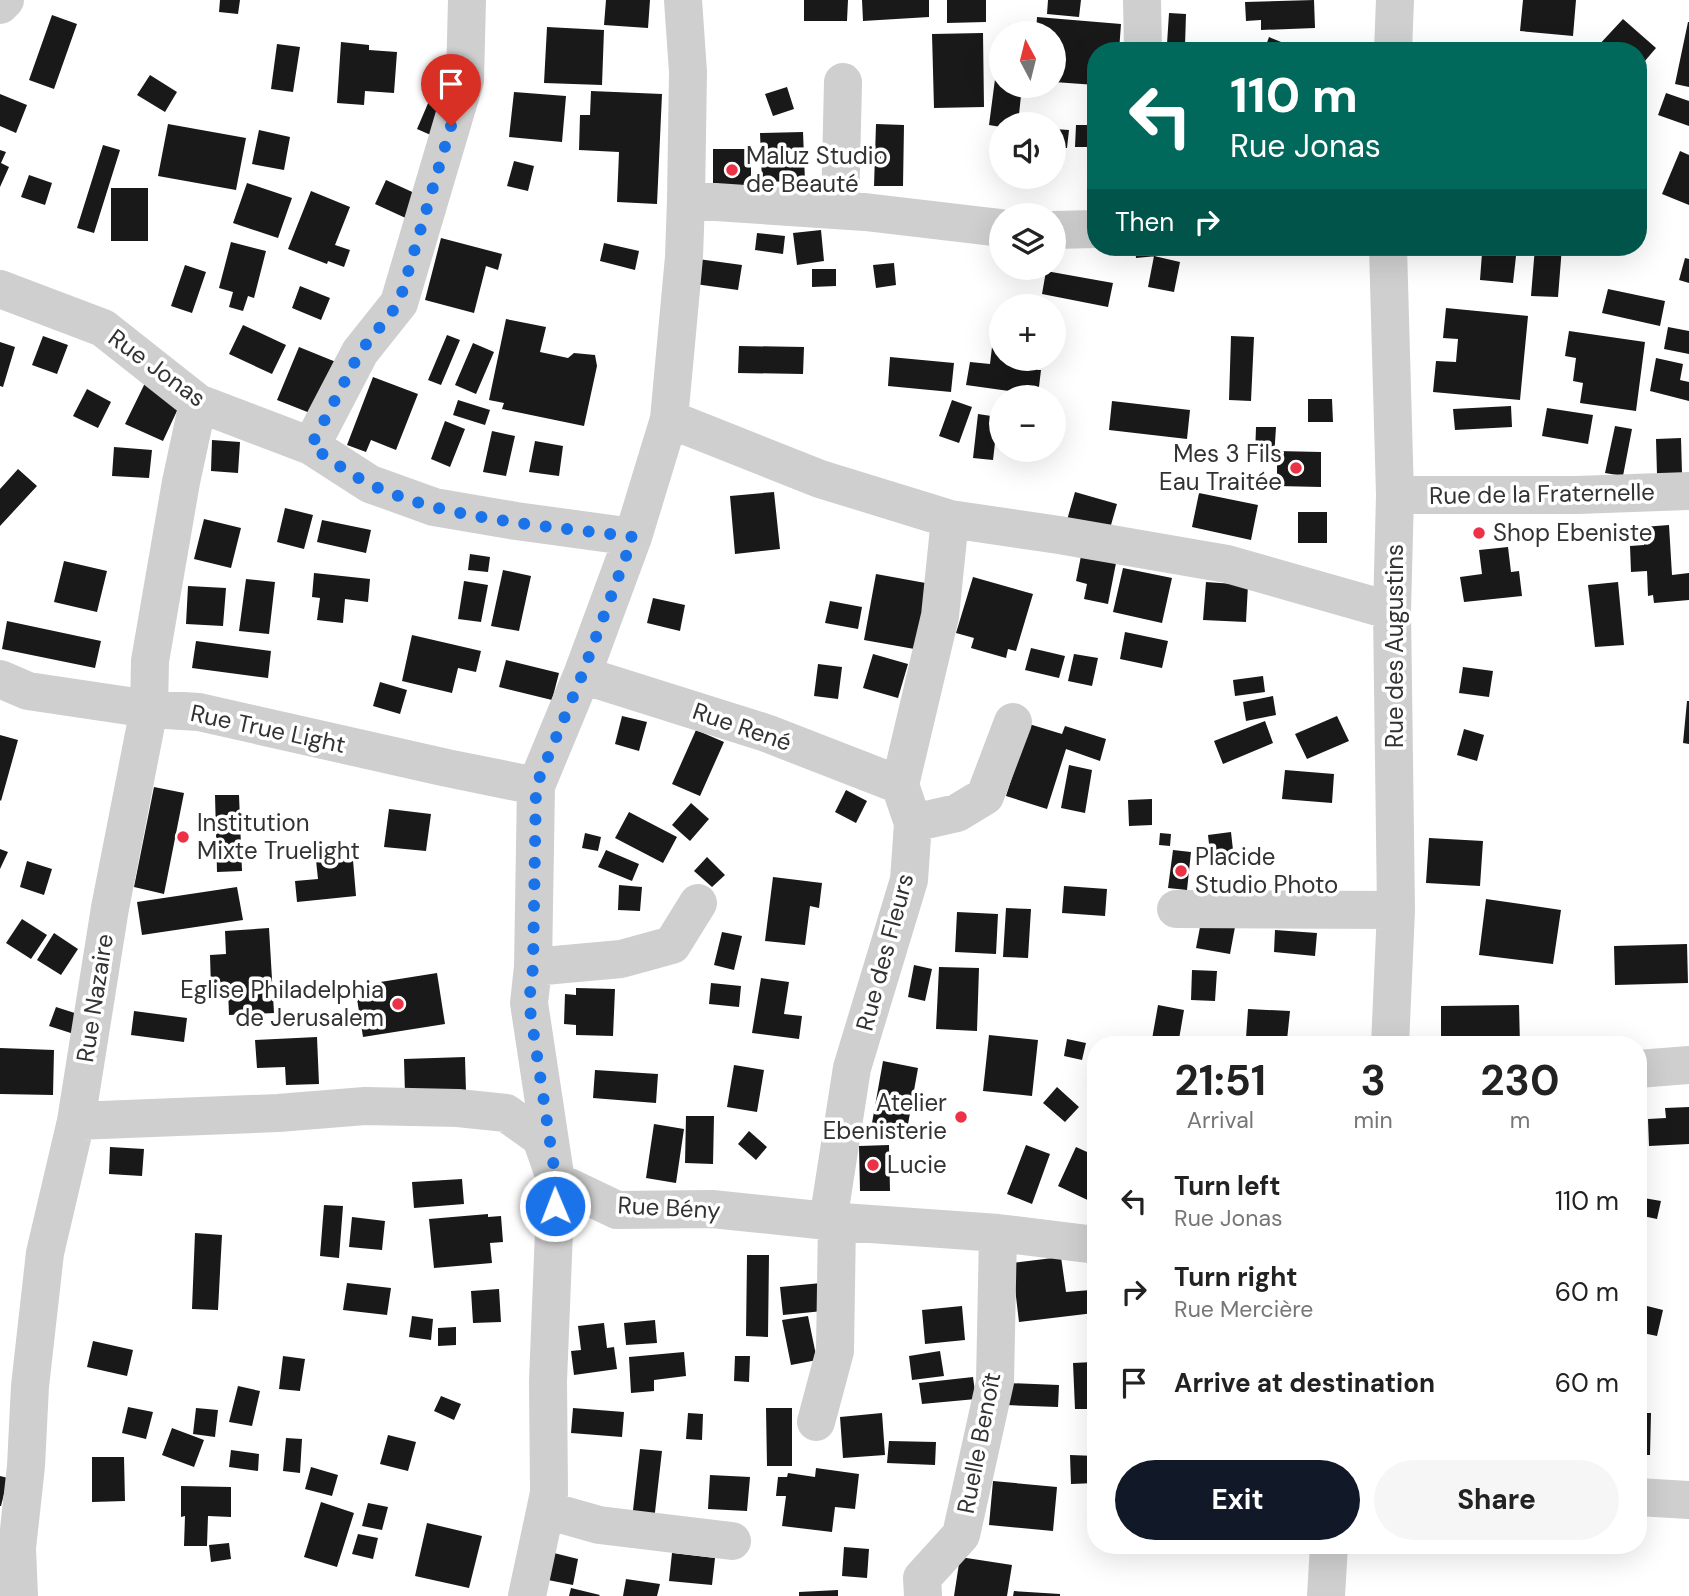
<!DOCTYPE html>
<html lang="en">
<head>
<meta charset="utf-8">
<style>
	body { margin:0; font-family:"DM Sans",sans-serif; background:#f6f6f6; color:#222; height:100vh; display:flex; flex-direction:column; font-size:26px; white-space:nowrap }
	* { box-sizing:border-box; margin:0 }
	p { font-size:23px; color:#767676 }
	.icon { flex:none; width:38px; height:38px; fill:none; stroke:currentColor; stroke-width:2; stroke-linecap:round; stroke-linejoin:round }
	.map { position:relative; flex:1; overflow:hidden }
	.sheet { position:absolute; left:1087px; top:1036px; width:560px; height:518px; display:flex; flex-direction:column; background:#fff; border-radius:28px; box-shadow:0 7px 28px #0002 }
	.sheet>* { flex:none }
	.top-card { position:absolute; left:1087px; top:42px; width:560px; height:214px; border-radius:28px; box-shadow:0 7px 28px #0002; background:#00695c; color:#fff; overflow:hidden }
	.needle { width:46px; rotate:353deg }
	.buttons { position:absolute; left:989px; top:21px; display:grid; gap:14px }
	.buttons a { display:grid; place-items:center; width:77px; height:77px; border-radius:50%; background:#fff; box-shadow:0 7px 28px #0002; font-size:35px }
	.pin { position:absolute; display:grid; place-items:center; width:60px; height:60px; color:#fff; margin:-72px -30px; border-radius:50% 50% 50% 0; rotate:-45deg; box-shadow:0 0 7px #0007 }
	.pin .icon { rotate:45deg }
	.me { position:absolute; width:77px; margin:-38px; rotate:359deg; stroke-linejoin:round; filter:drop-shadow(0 0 5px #0008) }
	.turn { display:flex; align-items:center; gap:24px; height:147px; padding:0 28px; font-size:32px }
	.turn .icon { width:91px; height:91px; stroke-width:2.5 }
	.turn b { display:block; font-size:49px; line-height:60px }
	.then { display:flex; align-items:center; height:66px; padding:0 28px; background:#0003; gap:14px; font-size:26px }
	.eta { display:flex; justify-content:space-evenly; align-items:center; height:119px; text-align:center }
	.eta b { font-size:42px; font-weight:700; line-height:49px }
	.action { display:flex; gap:14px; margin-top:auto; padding:14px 28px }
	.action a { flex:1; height:80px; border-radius:42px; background:#111827; color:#fff; font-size:28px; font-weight:700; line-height:80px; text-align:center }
	.action a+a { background:#f6f6f6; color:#222 }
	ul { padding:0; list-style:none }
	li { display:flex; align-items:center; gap:21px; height:91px; padding:0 28px }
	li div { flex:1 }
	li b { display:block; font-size:26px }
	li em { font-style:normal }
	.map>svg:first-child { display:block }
	.building { fill:#191919 }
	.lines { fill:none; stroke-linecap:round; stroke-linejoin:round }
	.minor { stroke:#cfcfcf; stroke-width:38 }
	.route { stroke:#1a73e8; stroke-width:12; stroke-dasharray:0 21.6 }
	.poi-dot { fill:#ec3247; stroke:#fff; stroke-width:2.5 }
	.labels { text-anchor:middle; stroke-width:7; stroke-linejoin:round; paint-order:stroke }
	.poi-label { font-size:24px; fill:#323232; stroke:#fff; text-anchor:start }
	.street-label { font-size:24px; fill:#323232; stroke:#fff }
</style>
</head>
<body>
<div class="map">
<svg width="1689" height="1596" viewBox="0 0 1689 1596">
	<rect width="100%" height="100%" fill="#fff"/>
	<path class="building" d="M220 0H240L238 14 219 12Z
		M606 0H650L648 28 604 25Z
		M804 0H848L847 21H804Z
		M862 0H929V17L863 21Z
		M947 0H986V22L947 23Z
		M1048 0H1081L1079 17 1047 14Z
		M1314 0 1315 28 1261 30V20L1246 21 1245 2Z
		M1523 0H1576L1573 36 1520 31Z
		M1169 13 1186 14 1185 46 1167 44Z
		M52 15 77 24 54 89 29 80Z
		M1037 17 1121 24 1119 51H1096V85L1054 82V33H1036Z
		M1623 19 1656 48 1638 69V51H1601L1597 47Z
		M1688 22H1689V87L1675 84Z
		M547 27 604 30 602 85 544 83Z
		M983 33 984 107 934 108 932 34Z
		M1269 37 1286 44 1283 51H1264Z
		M341 42 369 45V50L397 52 394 93 365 91 364 105 337 103Z
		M277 44 300 47 293 92 271 89Z
		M997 64 1001 65V86H1022L1018 124H1001V127L989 125Z
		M150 75 177 92 165 112 137 95Z
		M787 87 794 109 773 116 765 94Z
		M591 91 662 94 657 204 617 202 619 152 579 150 580 115H590Z
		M514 92 566 96 562 142 509 137Z
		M1666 93 1689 101V126L1658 115Z
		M0 94 27 105 16 133 0 126Z
		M429 101 455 112 442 140 417 129Z
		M168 124 246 138 236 190 158 176Z
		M876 124 904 125 903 186H874Z
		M1076 125H1096V147H1075Z
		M1054 129 1069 130 1067 148 1054 147Z
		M259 130 290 137 284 170 252 164Z
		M803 132 805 181 762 182 760 133Z
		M103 145 120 150 94 233 77 228Z
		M713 149H751V189H713Z
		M0 150 6 152 1 163 9 167 0 187Z
		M1680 151 1689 155V205L1662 194Z
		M1089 153H1096V173H1089Z
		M514 161 534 166 528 191 507 186Z
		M29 175 52 183 45 205 21 197Z
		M386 180 421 196 410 220 375 204Z
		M247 183 292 198 278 238 233 223Z
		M111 188H148V241H111Z
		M311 191 350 207 335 245 350 250 344 267 328 261 327 264 288 249Z
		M821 230 824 261 797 265 793 233Z
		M757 233 785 236 783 254 755 250Z
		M441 238 502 254 498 270 486 266 474 313 425 300Z
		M231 242 266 251 254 298 248 296 243 311 229 307 233 292 219 288Z
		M604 243 639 251 635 270 600 261Z
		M1135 247H1188V253L1136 258Z
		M1535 247H1562L1558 297 1531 296Z
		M1482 253 1516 256 1513 283 1480 280Z
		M1154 256 1180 262 1174 292 1148 287Z
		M1685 258 1689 259V283L1679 280Z
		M698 259 742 265 738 290 695 284Z
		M894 263 896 285 876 288 873 265Z
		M185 265 206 272 192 313 171 306Z
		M812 269H836V286L812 287Z
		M1046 271 1113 283 1108 307 1042 294Z
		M300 286 330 298 321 320 292 308Z
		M1608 289 1665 301 1660 326 1602 313Z
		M1446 308 1528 316 1520 400 1433 392 1436 361 1456 362 1458 339 1443 338Z
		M506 319 546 327 540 352 568 358 574 353 595 355 597 366 584 426 502 409 504 403 489 400Z
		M243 325 286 345 272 374 229 354Z
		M1668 327 1689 331V354L1664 349Z
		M1569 331 1645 342 1636 411 1580 403 1583 383 1573 381 1576 358 1565 356Z
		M447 335 460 340 441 385 428 380Z
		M43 336 68 345 57 374 32 365Z
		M1231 336 1254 337 1251 401 1229 400Z
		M0 342 15 347 3 387 0 386Z
		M473 343 494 352 476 394 455 385Z
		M739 346 804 347 803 374 738 373Z
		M299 347 336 362 315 415 277 400Z
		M992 347 1001 349V359H1039L1037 370H1041L1038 395 966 385 970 362 990 364Z
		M890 357 954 363 951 392 888 386Z
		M1656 358 1683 364 1680 380 1689 382V401L1650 391Z
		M373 377 418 394 396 450 371 440 366 452 347 445Z
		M146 381 183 398 163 441 125 424Z
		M87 389 111 402 98 428 73 416Z
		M1308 399H1332L1333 422H1308Z
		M458 400 490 410 485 425 453 415Z
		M952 400 972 407 959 443 939 436Z
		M1112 401 1190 410 1187 439 1109 430Z
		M1511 406 1512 427 1455 430 1453 409Z
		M1547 408 1593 415 1588 444 1542 436Z
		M978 414 998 417 993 460 973 458Z
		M445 421 465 429 450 467 431 459Z
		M1615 426 1632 429 1623 476 1605 473Z
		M1256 427H1276L1274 458 1255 457Z
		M492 431 515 436 506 476 483 472Z
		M1681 438 1682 473 1657 474 1656 439Z
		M212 440 240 442 238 473 211 471Z
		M535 441 563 446 559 476 529 472Z
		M114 447 152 450 149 478 112 476Z
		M1277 451 1321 452V487L1277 486Z
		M18 469 37 486 0 526V489Z
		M774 492 780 549 735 554 730 496Z
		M1075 492 1117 504 1109 532 1067 520Z
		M1199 493 1258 505 1251 540 1192 527Z
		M285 508 313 515 304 549 277 542Z
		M1298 512H1327V543H1298Z
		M204 519 241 528 231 568 194 559Z
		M322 520 371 530 366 553 317 542Z
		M1669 525 1672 575 1689 573V600L1654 603 1653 595 1648 596 1647 571 1631 572 1630 546 1644 545 1643 527Z
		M1508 547 1511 572 1519 571 1522 596 1464 602 1460 577 1482 574 1479 550Z
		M1082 551 1117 558 1108 604 1084 599 1087 584 1076 581Z
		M470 554 490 557 488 572 468 570Z
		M64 561 107 571 97 612 54 602Z
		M1123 568 1172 578 1162 623 1113 612Z
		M503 570 531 576 519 631 491 626Z
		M314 573 370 579 368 602 345 599 343 623 317 620 320 598 312 597Z
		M876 574 931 584 920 650 864 640Z
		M973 577 1033 594 1016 651 1008 649 1006 658 971 648 974 638 956 633Z
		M246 579 275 582 269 634 239 631Z
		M464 581 488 585 481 622 458 619Z
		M1206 582 1248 585 1246 622 1203 620Z
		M1618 582 1624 645 1595 647 1588 585Z
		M188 586 226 588 223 626 186 624Z
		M653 598 685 605 680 631 647 623Z
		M830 601 862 607 858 629 825 623Z
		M7 621 101 641 95 668 2 649Z
		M1125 632 1168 641 1162 668 1120 659Z
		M412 635 481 651 476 672 458 668 452 693 402 681Z
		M196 641 271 651 268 678 192 668Z
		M1031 648 1065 656 1059 678 1025 670Z
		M873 654 908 664 898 698 863 688Z
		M1074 654 1098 658 1092 686 1068 681Z
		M506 660 559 673 552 700 499 687Z
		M818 664 842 667 838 699 814 696Z
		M1463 667 1493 671 1489 697 1459 693Z
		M1263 676 1265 692 1235 696 1233 680Z
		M380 682 407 690 400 714 373 706Z
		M1273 696 1276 715 1246 721 1243 702Z
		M1687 701H1689V744L1683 743Z
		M622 716 647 722 639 751 615 744Z
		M1337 716 1349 741 1307 759 1295 734Z
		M1265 721 1273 743 1223 764 1214 741Z
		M1029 724 1062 734 1065 726 1106 739 1100 761 1066 749 1047 809 1006 796Z
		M1464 729 1484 735 1477 761 1457 755Z
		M696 730 724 742 700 796 672 784Z
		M0 735 18 740 1 801 0 800Z
		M1069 765 1092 770 1085 813 1061 808Z
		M1285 770 1334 774 1332 803 1282 799Z
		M154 787 184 793 164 894 134 887Z
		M846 790 867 801 856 823 835 812Z
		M215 795H239L242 871 217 872Z
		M1152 799V825L1129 826 1128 800Z
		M691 803 709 819 690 841 672 825Z
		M389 809 431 814 426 851 384 847Z
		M629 812 677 837 663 863 615 838Z
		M1231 832 1234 859 1211 861 1208 835Z
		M585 833 601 837 598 851 582 848Z
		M1160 833 1171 834 1170 846 1159 845Z
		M1429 838 1483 841 1480 886 1426 883Z
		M352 848 356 896 297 902 295 881 318 879 315 851Z
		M0 849 8 852 0 869Z
		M606 850 639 864 632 881 598 867Z
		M1173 850 1191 852 1187 890 1168 888Z
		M707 857 725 875 712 887 694 871Z
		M27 861 52 869 44 895 20 887Z
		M773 877 822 883 819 908 810 906 805 945 765 941Z
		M619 885 642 887 640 911 618 910Z
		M1064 886 1107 889 1105 916 1062 913Z
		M237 887 243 920 142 935 137 902Z
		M1486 899 1561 910 1553 964 1479 955Z
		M1006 908 1031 909 1028 958 1003 957Z
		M957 912 998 914 996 954 955 952Z
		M22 919 47 935 31 959 6 943Z
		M1201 922 1235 927 1230 954 1196 948Z
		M269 928 274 1013 229 1015 228 989H211L210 955 226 954 225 931Z
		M1275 930 1317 933 1315 956 1274 952Z
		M722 932 742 936 734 970 714 965Z
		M54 933 78 949 61 975 37 960Z
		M1687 944 1688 983 1615 985 1614 946Z
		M914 965 932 969 925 1001 908 997Z
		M939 967 979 968 977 1031 936 1029Z
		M1192 970 1217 971 1215 1001 1191 1000Z
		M437 973 445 1024 363 1037 355 986Z
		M761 978 789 982 784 1014 802 1016 799 1039 752 1033Z
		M711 983 741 986 739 1007 709 1004Z
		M576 988 615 989 613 1036 576 1035V1025L564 1024 565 994 576 995Z
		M1158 1005 1184 1010 1178 1045H1151Z
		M1519 1005 1520 1045H1441V1006Z
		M56 1007 84 1016 77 1035 49 1026Z
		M1248 1009 1290 1011 1287 1040 1246 1038Z
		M134 1011 187 1018 184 1042 131 1035Z
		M989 1035 1038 1040 1032 1096 983 1091Z
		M317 1037 319 1084 286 1085 285 1067 257 1068 255 1040Z
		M1067 1039 1086 1043 1082 1060 1064 1056Z
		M0 1048 54 1050 53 1095 0 1094Z
		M465 1057 466 1092 405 1094 404 1059Z
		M883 1061 918 1068 907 1130 872 1123Z
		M734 1065 764 1070 757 1112 727 1107Z
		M595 1070 658 1074 656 1103 593 1098Z
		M1057 1087 1079 1107 1065 1122 1043 1103Z
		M1689 1107V1144L1649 1146 1648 1119 1666 1118 1665 1108Z
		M686 1116H714L713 1164 685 1163Z
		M654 1124 684 1129 676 1183 646 1178Z
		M749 1131 767 1147 756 1160 738 1144Z
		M889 1145 890 1191H860L859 1146Z
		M1026 1145 1050 1154 1032 1204 1007 1194Z
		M110 1147 144 1149 142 1176 109 1174Z
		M1076 1147 1096 1156V1204L1058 1186Z
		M462 1179 464 1204 414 1208 412 1182Z
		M1638 1197 1661 1201 1657 1219 1638 1215Z
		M324 1205 343 1206 339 1258 320 1256Z
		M488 1214V1217L501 1216 503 1242 490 1243 492 1263 434 1268 429 1219Z
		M352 1217 385 1221 382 1250 349 1247Z
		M195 1233 222 1235 218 1310 192 1309Z
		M747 1255H769L768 1337 746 1336Z
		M1061 1257 1066 1292 1091 1290 1094 1313 1019 1322 1012 1263Z
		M347 1283 391 1288 387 1315 343 1310Z
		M821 1283 823 1311 783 1315 780 1287Z
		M499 1289 501 1322 473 1323 471 1291Z
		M1643 1305 1663 1310 1657 1336 1638 1332Z
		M962 1306 965 1340 925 1344 922 1310Z
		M412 1316 433 1319 431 1340 409 1337Z
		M808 1316 817 1360 791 1365 782 1320Z
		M655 1320 657 1343 626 1345 624 1323Z
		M604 1323 607 1348 614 1347 617 1369 574 1375 571 1351 581 1350 578 1326Z
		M456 1327V1345L438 1346V1328Z
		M93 1341 133 1350 127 1376 87 1367Z
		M940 1351 944 1376 912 1380 909 1356Z
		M684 1352 686 1376 654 1380V1391L631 1393 629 1357Z
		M283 1356 305 1359 300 1391 279 1389Z
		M735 1356H750L749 1382 734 1381Z
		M1093 1362 1095 1409H1075L1073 1363Z
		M973 1377 976 1399 922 1404 919 1383Z
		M1007 1383 1059 1385 1058 1407 1006 1405Z
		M238 1386 260 1391 252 1426 229 1422Z
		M441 1396 461 1404 454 1420 434 1411Z
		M128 1407 153 1412 146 1439 122 1433Z
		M196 1408 218 1410 215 1437 193 1434Z
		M573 1408 624 1412 622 1437 571 1433Z
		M766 1408H792V1466H767Z
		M688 1413 703 1414 702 1440 686 1439Z
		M882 1413 885 1455 843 1458 840 1417Z
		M1638 1413H1651L1650 1455H1638Z
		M172 1428 204 1440 194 1467 162 1455Z
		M388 1435 416 1442 408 1471 380 1464Z
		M286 1438 302 1439 300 1473 283 1471Z
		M889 1441 936 1442 935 1465 887 1463Z
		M640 1449 662 1451 654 1521 632 1519Z
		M231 1450 259 1454 258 1471 229 1467Z
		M1070 1455 1096 1456V1483L1071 1484Z
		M92 1457H124L125 1501 92 1502Z
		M311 1467 338 1475 332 1496 305 1489Z
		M816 1468 859 1474 855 1509 835 1507 832 1532 782 1526 786 1496H776L778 1477H787L788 1473 815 1477Z
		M710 1475 750 1477 747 1511 708 1509Z
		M0 1476 8 1478 1 1506H0Z
		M993 1481 1057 1487 1053 1531 989 1525Z
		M181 1486 231 1487V1517L208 1516 207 1546H184L185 1516 181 1517Z
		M321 1502 354 1513 337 1567 304 1557Z
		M368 1503 388 1507 382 1530 362 1526Z
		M427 1523 482 1536 469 1588 415 1576Z
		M358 1534 378 1538 373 1559 352 1554Z
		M229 1543 231 1559 211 1562 209 1545Z
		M844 1547 869 1549 867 1578 842 1576Z
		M554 1553 578 1559 573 1585 548 1580Z
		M672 1553 715 1558 712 1585 669 1581Z
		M960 1557 1012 1565 1007 1596H954Z
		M626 1579 660 1584 657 1596H623Z
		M571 1588 600 1595 599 1596H569Z
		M838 1590V1596H799V1592Z
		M1014 1591 1060 1594V1596H1013Z"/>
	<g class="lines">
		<path class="minor" d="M1142 0 1143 51
			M0 5 5 0
			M1393 51 1395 0
			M686 200 865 212 1001 228
			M840 210 843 82
			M1054 230 1096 229
			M1388 247 1395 495 1392 611 1396 910 1390 1045
			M0 289 103 328 198 403 311 446 370 484 434 507 516 521 633 537
			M669 419 820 479 950 519 1059 535 1227 564 1392 611
			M311 446 360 352 399 303 465 80 467 0
			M1395 495H1577L1689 491
			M582 675 766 733 900 785
			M0 679 28 691 149 709 199 712 447 768 536 786
			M913 823 957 813 985 796 1013 722
			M1176 909 1396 910
			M533 967 621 959 672 945 698 903
			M1638 1069 1689 1065
			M76 1121 278 1113 365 1106 458 1108 506 1113 541 1138 556 1181 617 1210 712 1209 828 1221 998 1233 1096 1245
			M828 1221 852 1068 909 880 913 823 900 785 940 616 950 519
			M816 1422 835 1351 837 1221
			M1638 1497 1689 1500
			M546 1510 599 1525 732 1541
			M19 1596 17 1548 26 1466 30 1386 45 1253 76 1121 110 908 149 709 150 661 181 482 198 403
			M527 1596 549 1493 548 1381 556 1181 529 1003 533 967 536 786 582 675 633 537 669 419 684 257 686 200 688 72 683 0
			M923 1596 922 1578 961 1535 995 1382 998 1233
			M1326 1596 1329 1545"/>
	</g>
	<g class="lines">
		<path class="route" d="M451 126 399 303 360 352 311 446C330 459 349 474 370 484 443 520 552 526 633 537L582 675 536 786 533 967 529 1003 556 1181 555 1206"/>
	</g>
	<g class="poi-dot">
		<circle cx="732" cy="170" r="7"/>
		<circle cx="1296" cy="468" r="7"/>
		<circle cx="1479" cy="533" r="7"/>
		<circle cx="183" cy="837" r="7"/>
		<circle cx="1181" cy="871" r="7"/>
		<circle cx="398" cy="1004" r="7"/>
		<circle cx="961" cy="1117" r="7"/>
		<circle cx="873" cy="1165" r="7"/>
	</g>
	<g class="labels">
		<g class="poi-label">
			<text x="746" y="164">Maluz Studio<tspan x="746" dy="28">de Beauté</tspan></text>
			<text x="1282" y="462" text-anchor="end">Mes 3 Fils<tspan x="1282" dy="28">Eau Traitée</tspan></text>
			<text x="1493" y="541">Shop Ebeniste</text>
			<text x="197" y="831">Institution<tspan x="197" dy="28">Mixte Truelight</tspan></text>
			<text x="1195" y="865">Placide<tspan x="1195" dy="28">Studio Photo</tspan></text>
			<text x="384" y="998" text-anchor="end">Eglise Philadelphia<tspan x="384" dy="28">de Jerusalem</tspan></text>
			<text x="947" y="1111" text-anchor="end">Atelier<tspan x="947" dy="28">Ebenisterie</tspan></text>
			<text x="887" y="1173">Lucie</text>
		</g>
		<g class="street-label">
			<text transform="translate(157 368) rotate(36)" y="8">Rue Jonas</text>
			<text transform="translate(1542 494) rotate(-1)" y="8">Rue de la Fraternelle</text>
			<text transform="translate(1395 646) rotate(-90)" y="8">Rue des Augustins</text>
			<text transform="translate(742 727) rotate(19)" y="8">Rue René</text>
			<text transform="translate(268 729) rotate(12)" y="8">Rue True Light</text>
			<text transform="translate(885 952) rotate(-75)" y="8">Rue des Fleurs</text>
			<text transform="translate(95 998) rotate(-81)" y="8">Rue Nazaire</text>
			<text transform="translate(669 1208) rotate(3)" y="8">Rue Bény</text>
			<text transform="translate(979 1443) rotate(-79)" y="8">Ruelle Benoît</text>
		</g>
	</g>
</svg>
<div class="buttons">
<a><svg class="needle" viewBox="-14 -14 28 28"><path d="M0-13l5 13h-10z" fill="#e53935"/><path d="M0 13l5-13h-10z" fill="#767676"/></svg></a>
<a><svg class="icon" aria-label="sound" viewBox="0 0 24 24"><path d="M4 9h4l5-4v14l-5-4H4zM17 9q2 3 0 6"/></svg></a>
<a><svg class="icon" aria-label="layers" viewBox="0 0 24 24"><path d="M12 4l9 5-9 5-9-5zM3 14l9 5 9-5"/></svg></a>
<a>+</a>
<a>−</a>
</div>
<div class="pin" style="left:451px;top:126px;background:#d93025"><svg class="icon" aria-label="arrive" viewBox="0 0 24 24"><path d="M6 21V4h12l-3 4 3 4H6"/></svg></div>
<svg class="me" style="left:555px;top:1206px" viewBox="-20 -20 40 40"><circle r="17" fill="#1a73e8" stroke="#fff" stroke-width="3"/><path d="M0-11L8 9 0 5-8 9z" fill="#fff"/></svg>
<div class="top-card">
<div class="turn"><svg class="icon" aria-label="left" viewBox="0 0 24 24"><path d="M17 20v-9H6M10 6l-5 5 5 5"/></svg><div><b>110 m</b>Rue Jonas</div></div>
<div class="then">Then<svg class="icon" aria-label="right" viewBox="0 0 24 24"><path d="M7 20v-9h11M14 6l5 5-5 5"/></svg></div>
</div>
<section class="sheet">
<div class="eta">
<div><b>21:51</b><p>Arrival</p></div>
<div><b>3</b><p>min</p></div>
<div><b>230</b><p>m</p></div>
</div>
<ul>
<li><svg class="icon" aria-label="left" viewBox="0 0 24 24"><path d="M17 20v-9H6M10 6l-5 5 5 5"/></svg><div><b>Turn left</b><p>Rue Jonas</p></div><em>110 m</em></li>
<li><svg class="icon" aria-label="right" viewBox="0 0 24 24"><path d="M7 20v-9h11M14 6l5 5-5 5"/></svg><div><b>Turn right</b><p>Rue Mercière</p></div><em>60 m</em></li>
<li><svg class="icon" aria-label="arrive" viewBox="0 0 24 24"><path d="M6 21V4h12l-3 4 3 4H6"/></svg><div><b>Arrive at destination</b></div><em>60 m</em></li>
</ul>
<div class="action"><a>Exit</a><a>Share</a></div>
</section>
</div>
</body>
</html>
